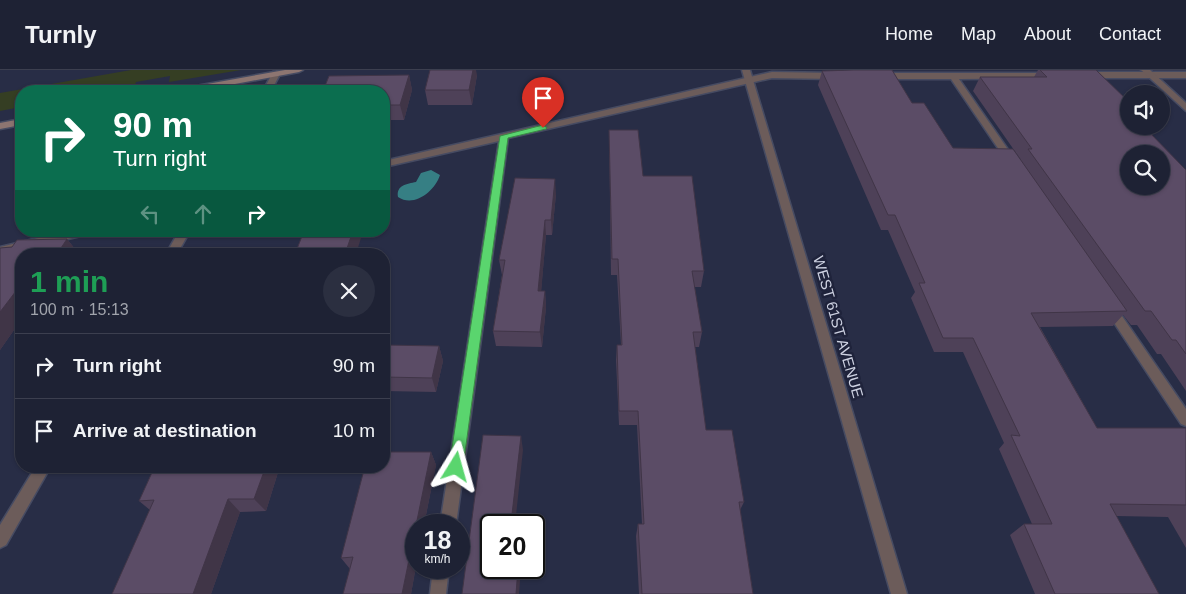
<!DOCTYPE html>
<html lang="en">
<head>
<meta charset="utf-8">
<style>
	body { margin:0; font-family:Helvetica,sans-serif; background:#2b2f40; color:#f1f3f6; height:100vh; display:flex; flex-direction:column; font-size:19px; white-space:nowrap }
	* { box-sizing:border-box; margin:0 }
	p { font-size:16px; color:#a1a4ac }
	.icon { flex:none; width:28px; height:28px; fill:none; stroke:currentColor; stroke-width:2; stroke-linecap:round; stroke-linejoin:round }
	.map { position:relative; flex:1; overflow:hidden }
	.sheet { position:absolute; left:15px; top:178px; width:375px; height:225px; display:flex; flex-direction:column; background:#1e2234; border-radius:20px; box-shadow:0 1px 4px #0004,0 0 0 1px #3c3f4f }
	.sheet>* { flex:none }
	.guide { position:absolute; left:15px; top:15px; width:375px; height:152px; border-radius:20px; box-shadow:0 1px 4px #0004,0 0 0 1px #3c3f4f; background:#0b6e4f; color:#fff; overflow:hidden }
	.fabs { position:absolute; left:1120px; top:15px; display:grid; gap:10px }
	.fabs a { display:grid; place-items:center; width:50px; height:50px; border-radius:50%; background:#1e2234; box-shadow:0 1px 4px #0004,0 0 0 1px #3c3f4f; font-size:25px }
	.speed { position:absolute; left:405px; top:444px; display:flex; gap:10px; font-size:25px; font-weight:700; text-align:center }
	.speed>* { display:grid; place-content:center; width:65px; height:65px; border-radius:50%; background:#1e2234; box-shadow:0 1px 4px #0004,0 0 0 1px #3c3f4f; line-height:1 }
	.speed small { font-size:12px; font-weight:400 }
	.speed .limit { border:2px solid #111; border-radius:8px; background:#fff; color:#111 }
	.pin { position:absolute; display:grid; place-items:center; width:42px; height:42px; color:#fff; margin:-51px -21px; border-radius:50% 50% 50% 0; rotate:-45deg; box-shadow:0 0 5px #0007 }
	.pin .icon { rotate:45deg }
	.me { position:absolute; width:55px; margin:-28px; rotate:8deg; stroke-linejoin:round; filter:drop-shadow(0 0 4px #0008) }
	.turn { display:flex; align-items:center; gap:18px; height:105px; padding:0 15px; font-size:22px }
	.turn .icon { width:65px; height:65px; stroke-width:2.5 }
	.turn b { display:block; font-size:35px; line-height:42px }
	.lanes { display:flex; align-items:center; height:48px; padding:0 15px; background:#0003; justify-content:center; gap:25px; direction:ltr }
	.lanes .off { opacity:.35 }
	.round { display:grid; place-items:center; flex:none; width:52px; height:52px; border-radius:26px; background:#2b2f40 }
	.head { display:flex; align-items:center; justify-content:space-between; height:85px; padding:0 15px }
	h1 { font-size:30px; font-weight:800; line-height:38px; color:#1e9e55 }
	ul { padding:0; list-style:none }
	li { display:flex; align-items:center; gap:15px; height:65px; padding:0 15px; border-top:1px solid #3c3f4f }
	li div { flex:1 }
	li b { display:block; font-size:19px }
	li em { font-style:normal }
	header { display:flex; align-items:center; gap:30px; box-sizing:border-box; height:70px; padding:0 25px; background:#1e2234; border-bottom:1px solid #3c3f4f }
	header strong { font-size:24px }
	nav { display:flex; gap:28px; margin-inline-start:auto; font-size:18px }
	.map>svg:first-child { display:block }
	.green { fill:#353e23 }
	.water { fill:#367f84 }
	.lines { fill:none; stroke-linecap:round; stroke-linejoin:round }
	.lane-casing { stroke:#464b62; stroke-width:3 }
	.street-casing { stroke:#464b62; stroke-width:3 }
	.secondary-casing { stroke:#464b62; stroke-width:3 }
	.lane { fill:#6c5c5a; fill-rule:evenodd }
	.street { fill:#6c5c5a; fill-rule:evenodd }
	.secondary { fill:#8d7571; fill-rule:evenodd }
	.wall { fill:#4e4158 }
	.shaded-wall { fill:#403547 }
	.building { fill:#5b4c66; stroke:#403547; fill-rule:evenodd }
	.route { fill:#5ad56e; stroke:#3a8a48 }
	.labels { text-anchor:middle; stroke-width:5; stroke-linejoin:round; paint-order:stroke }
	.street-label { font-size:15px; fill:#ced2e2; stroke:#1f233b }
</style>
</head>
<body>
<header>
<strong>Turnly</strong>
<nav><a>Home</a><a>Map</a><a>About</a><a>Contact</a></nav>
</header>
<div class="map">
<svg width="1186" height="524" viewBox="0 0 1186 524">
	<rect width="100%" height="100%" fill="#282d46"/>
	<path class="green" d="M131 0H241L169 12 170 6 136 12 134 18 120 21H21V37L0 41V23Z"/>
	<path class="water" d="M431 100 440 105C435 121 414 138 398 127 396 115 407 114 416 112L421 103Z"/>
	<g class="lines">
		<defs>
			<path id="lane" d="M772 2 836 3 840 6 836 9 772 8 508 68 456 455H440L499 71 384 97V91Z
				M1186 2V8H1086L1082 5 1086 2Z
				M1051 3 1055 6 1054 8 959 9 1016 91 1011 94 1008 93 951 9H879L875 6 879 3Z
				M68 161H90L85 165 0 185V177Z
				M1109 232 1113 233 1186 339V356L1181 354 1105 239 1103 236Z
				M433 498H449L446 524H430Z"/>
			<path id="street" d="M742 0H750L907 524H891Z
				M1141 0H1150L1186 33V41Z
				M273 2 280 4 271 21H263Z
				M179 161H190L177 184H166Z
				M36 396H51L6 475 0 478V455Z"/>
			<path id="secondary" d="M285 0H303L299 2 198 21H181L185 18Z
				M21 49V55L0 59V53Z"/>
		</defs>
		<use href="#lane" class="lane-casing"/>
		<use href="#street" class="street-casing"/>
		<use href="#secondary" class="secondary-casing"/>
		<use href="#lane" class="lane"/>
		<use href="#street" class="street"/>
		<use href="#secondary" class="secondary"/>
	</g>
	<path class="wall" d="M1038 0H1096L1156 60 1152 65 1186 100V321L1161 284H1157L1137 255H1131L1123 245 1113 256 1040 257 1097 358H1186V478L1168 447 1116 446 1159 524H1035L1010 465 1024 454H1032L999 379 1004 373 963 282H934L911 228 915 222 888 160H881L818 15 822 1 912 33 953 78 1021 90 973 21 980 7H1034Z
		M409 5 412 20 404 50H384V21Z
		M477 5 472 35H428L425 20Z
		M609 60 643 106 704 201 701 217H694L702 262 699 277H695L706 360 744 432 740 440 753 524H639L636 466 638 454H642L637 355H619L616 290 617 275H621L617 205H611Z
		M556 124 552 165H546L541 221H545L546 237 542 277 496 276 493 261 502 205 499 190Z
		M67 169 79 184H21V250L0 280V178L12 177Z
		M384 275 439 276 443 291 436 322 384 321Z
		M431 382 436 395 424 455H416V496L411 524 350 499 341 488Z
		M155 396H280L266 441 240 442 211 524H112L150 440 139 431Z"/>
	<path class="shaded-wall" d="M473 0H476L477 5 472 35 469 20Z
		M409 5 412 20 404 50 400 35Z
		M555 109 556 124 552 165 551 150Z
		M545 150 546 165 540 236 538 221Z
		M352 161H359L361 168 356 184H345Z
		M67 169 79 184H57Z
		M16 221 21 227V250L0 280V242Z
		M545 221 546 237 542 277 540 262Z
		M439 276 443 291 436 322 432 308Z
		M521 366 523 380 515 455 511 453Z
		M431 382 436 395 424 455H416V496L411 524H402Z
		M266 396H280L266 441 254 429Z
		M228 429 240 442 211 524H193Z
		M518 498H521L519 524H516Z"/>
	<path class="building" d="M430 0H473L469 20H425Z
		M853 0H892L912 33H924L953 78 1013 79 1127 241 1031 243 1097 358H1186V435L1110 434 1159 524H1055L1024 454H1052L1011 365 1020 366 973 268H943L919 213H925L895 145H888L822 1Z
		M1040 0H1096L1129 32V56H1153L1156 60H1147L1186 100V284L1176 270H1172L1151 241H1145L1028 79H1032L980 7H1047ZM1129 84H1161V116H1129Z
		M409 5 400 35H384V21H323L329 6Z
		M609 60H638L643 106H692L704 201H692L702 262H693L706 360H732L744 432H739L753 524H642L638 454H644L638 341H619L617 275H622L618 189H612Z
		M515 108 555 109 551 150H545L538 221H545L540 262 493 261 505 190H499Z
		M304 161H353L345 184H295Z
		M67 169 57 184H21V221H16L0 242V178L12 177 17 170Z
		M384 275 439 276 432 308 384 307Z
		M483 365 521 366 511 453 521 454V455H491V498H518L516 524H462Z
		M384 382H431L402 524H343L353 487 341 488 365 396H384Z
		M155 396H266L254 429H228L193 524H112L154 430 139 431Z"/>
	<path class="route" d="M543 55 547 58 546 59 508 68 463 397 461 401 456 403 451 401 449 397 500 66Z"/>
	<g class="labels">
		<g class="street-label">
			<text transform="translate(838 257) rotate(74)" y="5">WEST 61ST AVENUE</text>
		</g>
	</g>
</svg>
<div class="fabs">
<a><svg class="icon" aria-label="sound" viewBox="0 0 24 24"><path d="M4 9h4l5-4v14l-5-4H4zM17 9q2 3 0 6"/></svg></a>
<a><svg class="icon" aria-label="search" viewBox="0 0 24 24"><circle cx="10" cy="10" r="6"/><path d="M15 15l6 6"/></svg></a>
</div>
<div class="speed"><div>18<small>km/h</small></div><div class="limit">20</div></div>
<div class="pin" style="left:543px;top:58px;background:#d93025"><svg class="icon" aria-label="arrive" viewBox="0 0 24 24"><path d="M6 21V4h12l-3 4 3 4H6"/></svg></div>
<svg class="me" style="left:456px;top:397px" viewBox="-20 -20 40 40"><path d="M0-17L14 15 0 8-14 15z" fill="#5ad56e" stroke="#fff" stroke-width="4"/></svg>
<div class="guide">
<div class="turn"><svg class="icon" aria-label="right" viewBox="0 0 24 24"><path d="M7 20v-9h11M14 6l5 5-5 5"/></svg><div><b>90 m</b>Turn right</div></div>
<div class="lanes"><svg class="icon off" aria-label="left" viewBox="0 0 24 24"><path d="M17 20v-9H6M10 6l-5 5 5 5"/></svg><svg class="icon off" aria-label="ahead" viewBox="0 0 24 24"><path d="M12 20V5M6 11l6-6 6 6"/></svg><svg class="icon" aria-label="right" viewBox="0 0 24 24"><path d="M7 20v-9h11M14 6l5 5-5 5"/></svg></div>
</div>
<section class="sheet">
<div class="head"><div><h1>1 min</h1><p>100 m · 15:13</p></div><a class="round"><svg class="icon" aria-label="close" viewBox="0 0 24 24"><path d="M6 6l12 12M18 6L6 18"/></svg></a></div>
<ul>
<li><svg class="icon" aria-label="right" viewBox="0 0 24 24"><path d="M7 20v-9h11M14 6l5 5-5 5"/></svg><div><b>Turn right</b></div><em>90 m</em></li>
<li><svg class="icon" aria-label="arrive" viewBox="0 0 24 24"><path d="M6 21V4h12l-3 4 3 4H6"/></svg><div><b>Arrive at destination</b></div><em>10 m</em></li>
</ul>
</section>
</div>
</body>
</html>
